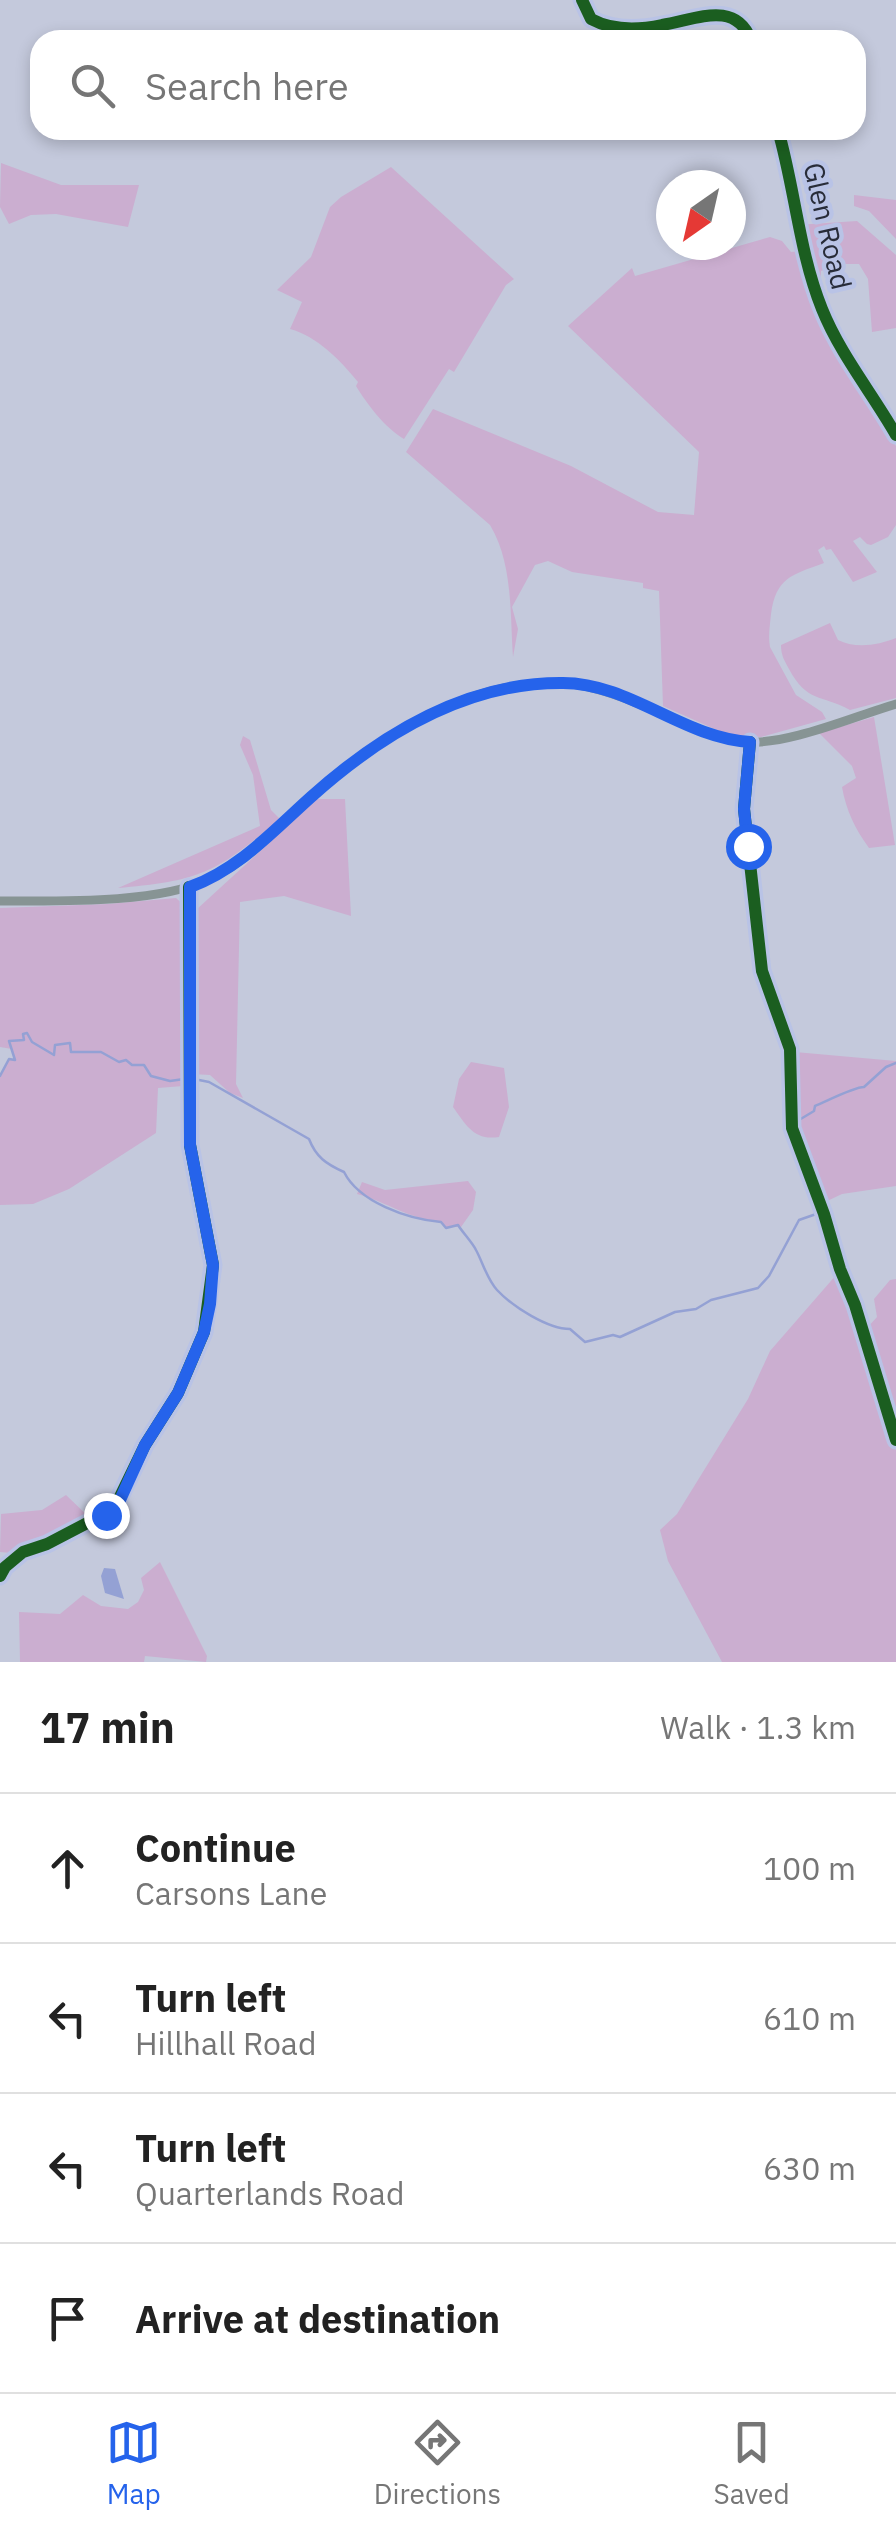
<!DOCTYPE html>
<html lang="en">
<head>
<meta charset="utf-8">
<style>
  :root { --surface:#fff; --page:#f2f2f2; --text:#222; --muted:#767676; --line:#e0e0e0; --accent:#2563eb }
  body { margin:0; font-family:"IBM Plex Sans",sans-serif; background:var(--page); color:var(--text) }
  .compass { position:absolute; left:656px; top:170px; width:90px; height:90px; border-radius:50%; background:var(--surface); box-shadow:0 5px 15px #0003; rotate:214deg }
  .stop { position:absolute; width:30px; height:30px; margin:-22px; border:8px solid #2563eb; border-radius:50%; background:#fff }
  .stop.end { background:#2563eb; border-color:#fff; box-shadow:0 2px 10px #0008 }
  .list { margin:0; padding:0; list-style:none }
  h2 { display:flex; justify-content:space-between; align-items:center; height:130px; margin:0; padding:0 40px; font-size:42px }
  h2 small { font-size:32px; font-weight:400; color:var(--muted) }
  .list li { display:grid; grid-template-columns:65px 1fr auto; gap:30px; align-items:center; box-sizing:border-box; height:150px; padding:0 40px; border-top:2px solid var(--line) }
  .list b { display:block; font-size:38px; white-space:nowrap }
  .list p { margin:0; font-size:32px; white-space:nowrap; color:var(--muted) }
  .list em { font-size:32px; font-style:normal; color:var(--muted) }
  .icon { flex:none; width:55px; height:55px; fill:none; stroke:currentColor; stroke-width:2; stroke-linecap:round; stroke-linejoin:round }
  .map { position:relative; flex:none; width:896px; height:1662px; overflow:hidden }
  .search { position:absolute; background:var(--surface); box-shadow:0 5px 15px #0003; left:30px; right:30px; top:30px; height:110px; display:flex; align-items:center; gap:25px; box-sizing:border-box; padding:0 35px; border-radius:30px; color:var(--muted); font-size:38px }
  .sheet { height:730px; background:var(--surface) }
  nav { display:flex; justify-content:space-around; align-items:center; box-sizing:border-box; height:140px; border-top:2px solid var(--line); background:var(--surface); font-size:28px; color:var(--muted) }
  nav a { display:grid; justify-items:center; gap:5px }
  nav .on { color:var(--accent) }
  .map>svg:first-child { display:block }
  .green { fill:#cbaed0 }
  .water { fill:#94a1d4 }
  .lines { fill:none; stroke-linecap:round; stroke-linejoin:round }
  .stream { stroke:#94a1d4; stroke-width:2.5 }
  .minor { stroke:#889592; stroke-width:6 }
  .secondary { stroke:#879494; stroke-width:9 }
  .cycleway-casing { stroke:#b9c3e6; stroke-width:19 }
  .cycleway { stroke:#1b5e20; stroke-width:12 }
  .route { stroke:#2563eb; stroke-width:12 }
  .labels { text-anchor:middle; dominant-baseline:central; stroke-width:9; stroke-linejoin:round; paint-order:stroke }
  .street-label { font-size:28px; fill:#282c39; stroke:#b9c3e6 }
</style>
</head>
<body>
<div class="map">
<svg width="896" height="1662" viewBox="0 0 896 1662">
  <rect width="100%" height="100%" fill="#c4c9dc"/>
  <path class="green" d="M1,163l60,22h78l-11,42 -72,-13 -25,1 -22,9 -9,-17z
    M391,167l123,112 -8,6 -52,87 -5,-3 -45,70c-19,-11 -37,-35 -48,-53l2,-4c-17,-21 -41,-46 -68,-53l12,-27 -25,-12 34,-33 19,-50 11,-10z
    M854,195l42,5v39l-27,-28 -15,-5z
    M857,221l39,34v73l-24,4 -4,-53 -9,-15h-20l-18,7 -1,21 -6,2 19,46 63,106v79l-8,12 -17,8 -4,-1 -7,-7 -7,4 24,31 -24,10 -22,-33 -5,1 -2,-4 -6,4 6,13c-33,12 -48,15 -53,51 -1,11 -3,22 -1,33l26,48 26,17 4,7 -65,18 -33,-2 -65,-29 -4,-115 -16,-3v-5l-71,-11 -24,-11 -13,4 -23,42 6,22 -5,28c-3,-43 0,-94 -23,-132l-84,-73 27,-43 138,57 87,46 36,3 5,-63 -131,-126 64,-58 3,8 135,-39 12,4 9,11 10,-1 -5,-26z
    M830,623l8,17c17,9 41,5 58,-2v60l-46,12c-29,-16 -43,-7 -61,-41 -5,-9 -8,-14 -8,-24z
    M874,717l21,128 -26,3c-14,-19 -23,-38 -27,-61l14,-9 -4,-12 -33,-33z
    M243,736l7,4 21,70 9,9c-63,53 -79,62 -162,69l142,-62 -7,-51 -13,-30z
    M317,799h28l6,117 -67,-20 -44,6 -4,182 7,14 -13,-5 -20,-18 -18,-1 4,-164z
    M176,898l10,9 -3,179 -25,2 -2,45 -87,56 -36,15 -33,1v-129l9,-17h5l-2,-10 -12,-2v-139l108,-4z
    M795,1052l101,9v125l-54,8 -19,9 -29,-75z
    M471,1062l33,6 5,39 -10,30c-25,4 -33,-12 -46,-30l6,-28z
    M468,1181l8,11 -3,18 -12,17h-17l-3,-5c-32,-3 -54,-20 -84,-28l5,-12 23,8z
    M837,1274l59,176v212h-174l-54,-101 -8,-31 17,-16 71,-115 22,-48z
    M896,1279v157l-30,-107 11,-12 -3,-18 16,-19z
    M66,1495l25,24 -39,18 -29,8 -12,8 -11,-1 1,-38 41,-4z
    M160,1562l47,94 -1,6 -61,-6 -1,6h-124l-1,-50 41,2 23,-19 18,11 27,3 10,-7 6,-12 -3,-12z"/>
  <path class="water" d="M104,1568l11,1 9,30 -19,-6 -4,-17z"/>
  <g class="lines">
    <path class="stream" d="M0,1076l9,-17 6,1 -6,-19 15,-1 -1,-6 4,-1 5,9 22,13 1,-10 15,-2 1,9h30l18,10 7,-2 6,5h12l7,11 19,5 14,-2
      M194,1079l15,3 100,57c7,18 17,25 35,33 15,30 63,47 97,50l5,6 12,-3c5,8 14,17 18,25 7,13 11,29 21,40 16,17 51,39 73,39l15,13 28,-7 7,2 55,-25 21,-3 15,-9 47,-12 11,-12 30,-56 20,-7
      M826,1209c0,-30 -27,-59 -27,-89l15,-9 1,-5c12,-5 39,-19 49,-19l22,-20 10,-4"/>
    <path class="minor" d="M582,0l9,19c22,12 47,11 71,6 36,-6 73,-25 89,15
      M778,130c17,59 21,122 44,179 18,45 50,84 74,126
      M750,742l-6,67 18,162 28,78 2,79 32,86 16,55 15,36 41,135
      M0,1576l5,-9 18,-15 24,-8 67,-35 31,-64 33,-52 26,-61 9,-67 -23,-120 -1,-258"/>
    <path class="secondary" d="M0,901c58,0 158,3 209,-22 39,-17 69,-52 100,-80 54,-50 122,-95 195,-111 73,-15 109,5 174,33 21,9 41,18 64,21 45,4 110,-25 154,-38"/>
    <defs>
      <path id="cycleway" d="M582,0l9,19c22,12 47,11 71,6 36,-6 73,-25 89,15
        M778,130c17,59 21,122 44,179 18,45 50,84 74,126
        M750,742l-6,67 18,162 28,78 2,79 32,86 16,55 15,36 41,135
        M0,1576l5,-9 18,-15 24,-8 67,-35 31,-64 33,-52 26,-61 9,-67 -23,-120 -1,-258"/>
    </defs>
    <use href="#cycleway" class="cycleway-casing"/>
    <use href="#cycleway" class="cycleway"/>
  </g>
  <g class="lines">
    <path class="route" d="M106,1515l14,-15 25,-55 33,-52 26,-61 6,-28 3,-39 -23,-120v-258c49,-18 83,-56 121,-90 69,-62 156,-115 252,-114 67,0 120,55 187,59l-6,67 4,37"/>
  </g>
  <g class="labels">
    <g class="street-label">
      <text transform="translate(828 226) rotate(77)">Glen Road</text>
    </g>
  </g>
</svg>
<svg class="compass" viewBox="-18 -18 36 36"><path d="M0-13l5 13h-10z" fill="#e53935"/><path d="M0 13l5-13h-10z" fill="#767676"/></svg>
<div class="stop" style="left:748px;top:846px"></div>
<div class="stop end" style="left:106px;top:1515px"></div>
<div class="search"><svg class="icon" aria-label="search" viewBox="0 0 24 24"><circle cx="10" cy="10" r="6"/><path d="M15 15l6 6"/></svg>Search here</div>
</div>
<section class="sheet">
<h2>17 min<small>Walk · 1.3 km</small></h2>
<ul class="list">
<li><svg class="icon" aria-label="ahead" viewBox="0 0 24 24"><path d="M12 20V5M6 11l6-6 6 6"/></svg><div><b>Continue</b><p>Carsons Lane</p></div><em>100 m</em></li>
<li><svg class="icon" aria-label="left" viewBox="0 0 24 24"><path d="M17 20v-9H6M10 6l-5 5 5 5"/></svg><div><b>Turn left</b><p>Hillhall Road</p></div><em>610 m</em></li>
<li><svg class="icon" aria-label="left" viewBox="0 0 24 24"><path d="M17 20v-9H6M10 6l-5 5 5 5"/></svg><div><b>Turn left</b><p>Quarterlands Road</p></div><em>630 m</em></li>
<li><svg class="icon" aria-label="arrive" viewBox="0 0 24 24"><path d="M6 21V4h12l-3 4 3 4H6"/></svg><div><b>Arrive at destination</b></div></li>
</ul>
</section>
<nav>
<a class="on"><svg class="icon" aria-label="map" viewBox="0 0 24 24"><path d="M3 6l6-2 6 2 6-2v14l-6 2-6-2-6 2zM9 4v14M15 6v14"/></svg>Map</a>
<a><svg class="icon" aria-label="directions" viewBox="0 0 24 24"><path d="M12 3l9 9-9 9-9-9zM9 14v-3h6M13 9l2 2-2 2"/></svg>Directions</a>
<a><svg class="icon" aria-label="saved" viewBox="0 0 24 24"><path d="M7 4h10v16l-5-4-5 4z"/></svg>Saved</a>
</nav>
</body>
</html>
